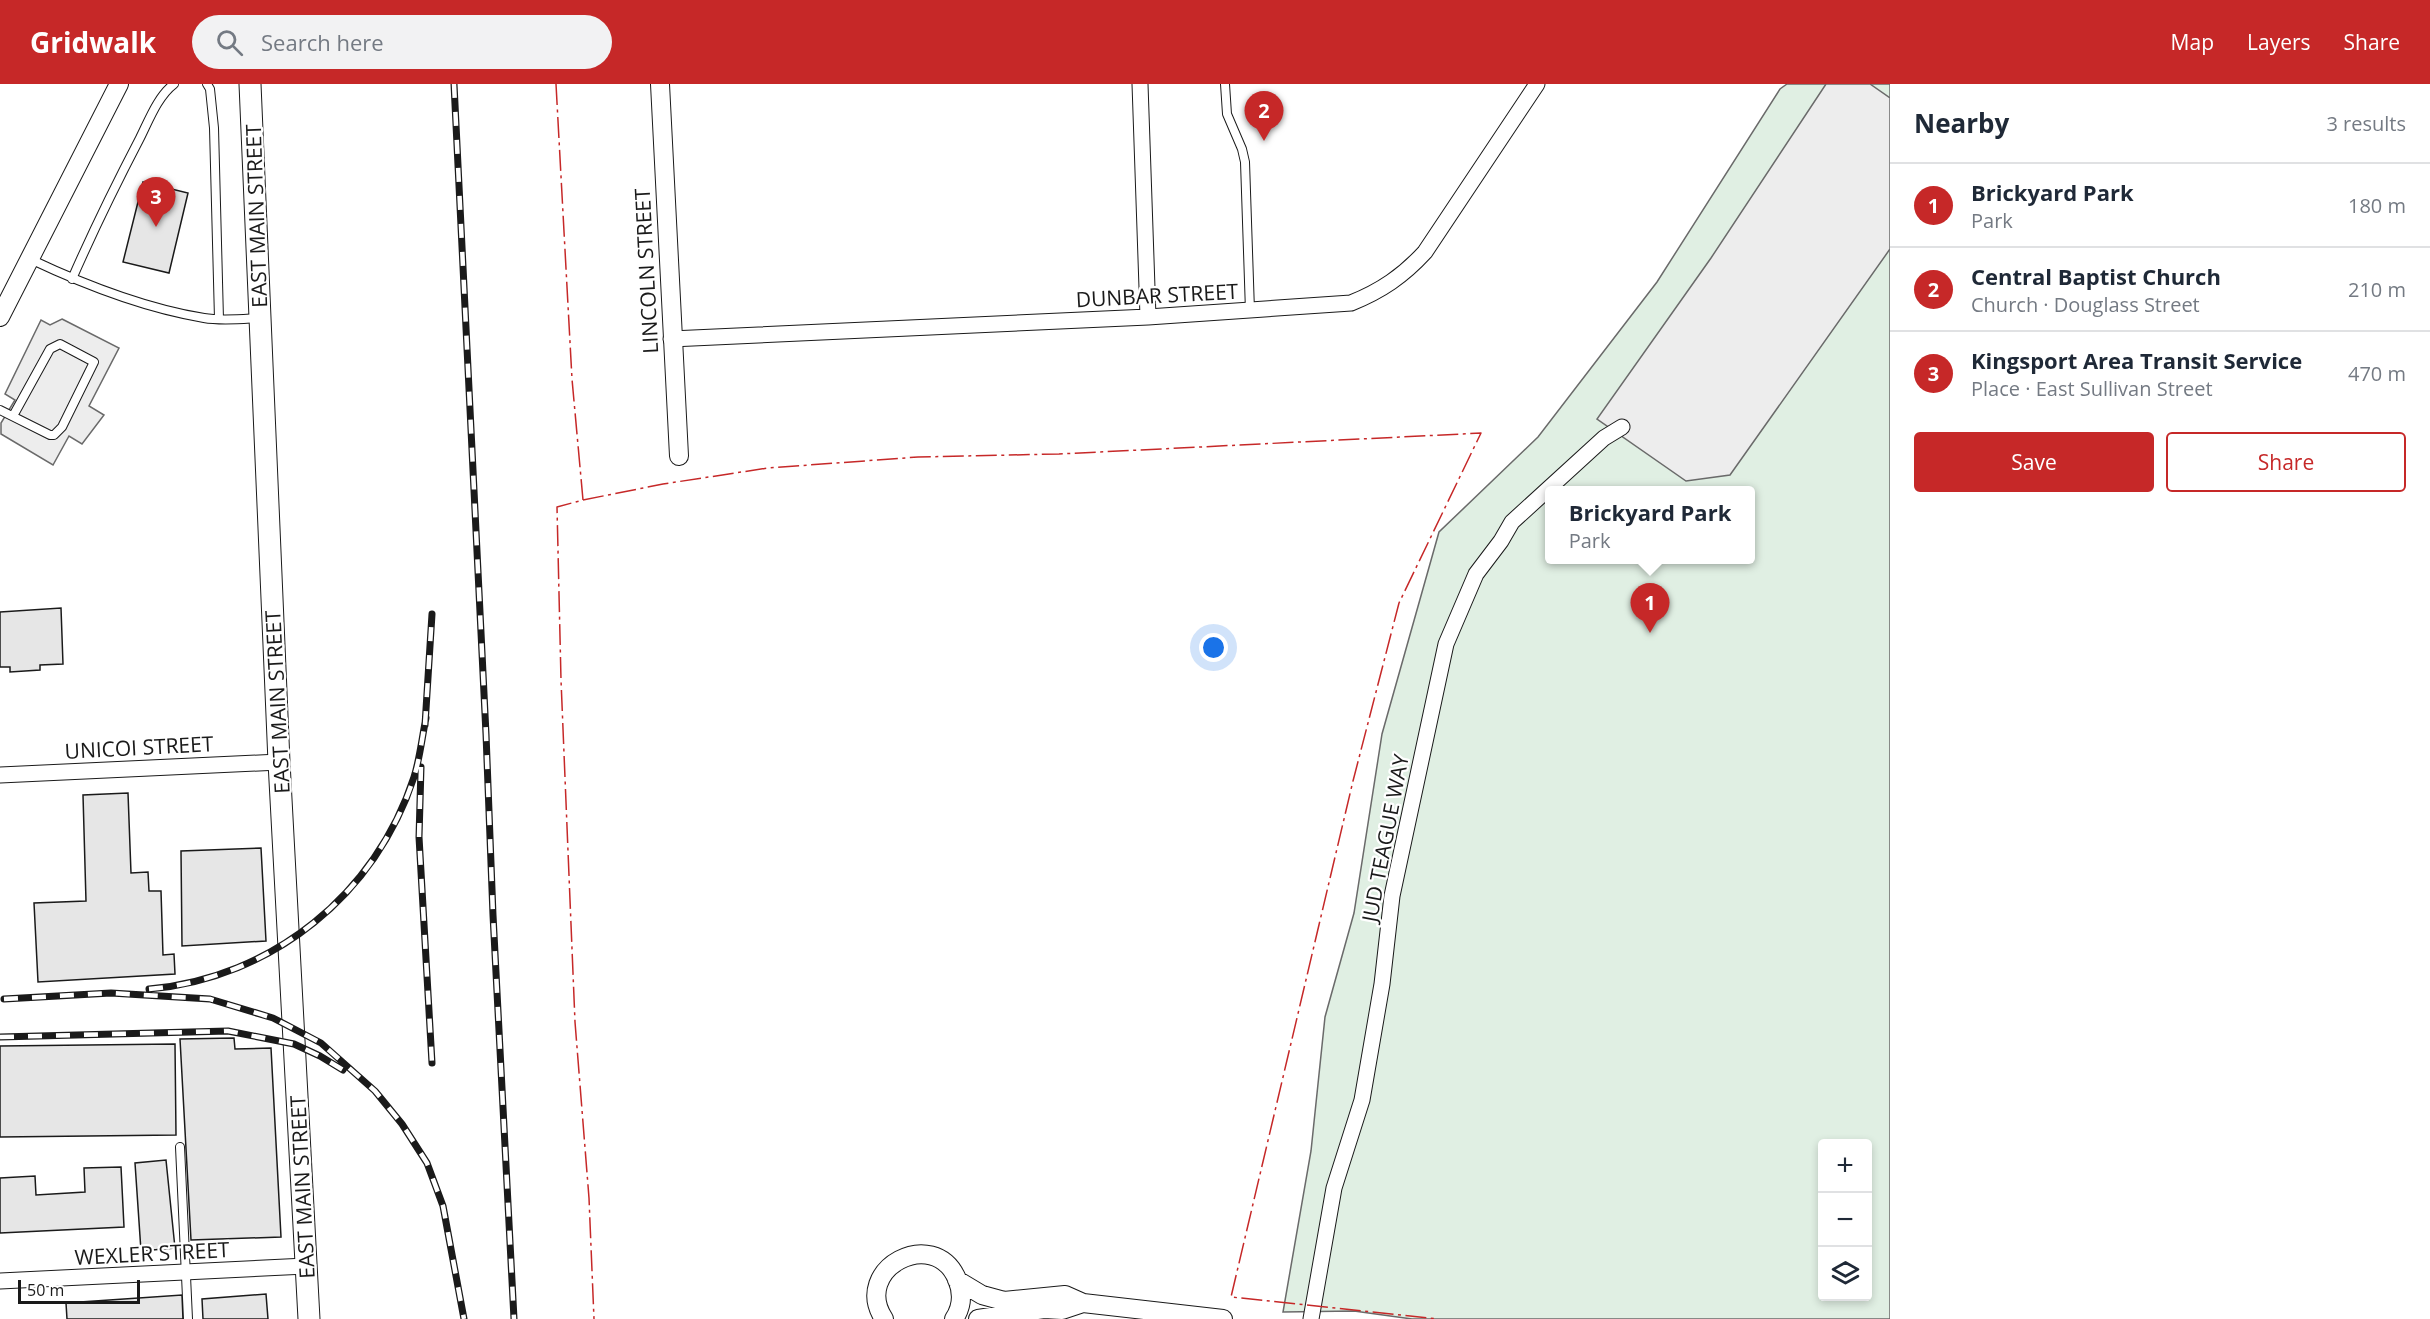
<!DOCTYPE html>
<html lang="en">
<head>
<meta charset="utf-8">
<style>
  :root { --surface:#fff; --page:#f2f2f3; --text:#1f2937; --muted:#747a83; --line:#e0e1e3; --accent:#c62828 }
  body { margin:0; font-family:"Open Sans",sans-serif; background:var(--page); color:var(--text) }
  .controls { position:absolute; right:18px; bottom:18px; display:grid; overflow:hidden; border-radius:6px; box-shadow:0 3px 9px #0003 }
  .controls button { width:54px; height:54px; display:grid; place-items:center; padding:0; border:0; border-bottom:2px solid var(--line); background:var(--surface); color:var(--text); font:30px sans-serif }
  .scale { position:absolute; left:18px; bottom:15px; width:122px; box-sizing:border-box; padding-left:6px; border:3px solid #1a1a1a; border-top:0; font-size:16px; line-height:21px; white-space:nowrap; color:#1a1a1a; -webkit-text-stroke:4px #fff; paint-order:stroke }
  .you { position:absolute; left:1214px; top:564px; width:21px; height:21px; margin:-15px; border:4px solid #fff; border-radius:50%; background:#1a73e8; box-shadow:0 0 0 9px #1a73e833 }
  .badge { display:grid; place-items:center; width:39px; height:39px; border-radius:50%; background:var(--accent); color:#fff; font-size:20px; font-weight:700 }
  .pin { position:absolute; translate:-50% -50px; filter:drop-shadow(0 2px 3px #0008) }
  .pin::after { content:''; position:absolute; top:32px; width:21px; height:18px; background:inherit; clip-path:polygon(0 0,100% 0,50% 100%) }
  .popup { position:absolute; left:1545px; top:402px; width:210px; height:78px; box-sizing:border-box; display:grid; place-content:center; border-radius:6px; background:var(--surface); filter:drop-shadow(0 2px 4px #0005); font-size:20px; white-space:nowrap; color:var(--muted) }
  .popup b { font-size:22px; color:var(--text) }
  .popup::after { content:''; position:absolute; left:50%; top:100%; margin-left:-12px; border:12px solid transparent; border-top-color:var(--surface) }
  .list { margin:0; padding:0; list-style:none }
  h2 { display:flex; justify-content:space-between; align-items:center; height:78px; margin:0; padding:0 24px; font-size:26px }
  h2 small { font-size:20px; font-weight:400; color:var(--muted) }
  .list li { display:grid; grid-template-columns:39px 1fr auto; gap:18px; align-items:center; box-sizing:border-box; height:84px; padding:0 24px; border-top:2px solid var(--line) }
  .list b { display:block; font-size:22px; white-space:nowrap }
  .list p { margin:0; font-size:20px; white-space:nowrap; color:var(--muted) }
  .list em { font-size:20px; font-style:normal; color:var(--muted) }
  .actions { display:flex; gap:12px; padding:18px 24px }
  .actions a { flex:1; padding:14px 0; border:2px solid var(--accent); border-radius:6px; text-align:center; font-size:21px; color:var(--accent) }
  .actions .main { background:var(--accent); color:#fff }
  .icon { flex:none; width:33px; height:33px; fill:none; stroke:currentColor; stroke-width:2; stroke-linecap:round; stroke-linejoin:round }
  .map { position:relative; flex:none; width:1890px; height:1235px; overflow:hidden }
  header { display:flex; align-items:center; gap:36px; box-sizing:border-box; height:84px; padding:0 30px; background:var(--accent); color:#fff }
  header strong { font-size:28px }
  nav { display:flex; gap:33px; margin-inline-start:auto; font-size:21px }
  .search { width:420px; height:54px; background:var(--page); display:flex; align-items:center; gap:15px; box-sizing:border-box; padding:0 21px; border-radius:33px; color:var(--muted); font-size:22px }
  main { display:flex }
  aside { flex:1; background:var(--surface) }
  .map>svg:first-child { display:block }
  .green { fill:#e0efe3; stroke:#6a6a6a; stroke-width:1.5; fill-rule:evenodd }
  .parking { fill:#ededed; stroke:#6a6a6a; stroke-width:1.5 }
  .building { fill:#e6e6e6; stroke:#1a1a1a; stroke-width:1.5 }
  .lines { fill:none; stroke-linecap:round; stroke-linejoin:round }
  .service-casing { stroke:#1a1a1a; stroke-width:10 }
  .minor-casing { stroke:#1a1a1a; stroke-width:17 }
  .tertiary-casing { stroke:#1a1a1a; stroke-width:20 }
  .secondary-casing { stroke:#1a1a1a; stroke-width:23 }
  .service { stroke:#fff; stroke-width:8 }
  .minor { stroke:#fff; stroke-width:15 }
  .tertiary { stroke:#fff; stroke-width:18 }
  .secondary { stroke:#fff; stroke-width:21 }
  .rail-casing { stroke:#1a1a1a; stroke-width:7 }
  .rail { stroke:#fff; stroke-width:4.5; stroke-dasharray:14; stroke-linecap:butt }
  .power { stroke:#c62828; stroke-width:1.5; stroke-dasharray:21 4.5 3 4.5; stroke-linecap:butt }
  .labels { text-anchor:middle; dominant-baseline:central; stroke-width:4.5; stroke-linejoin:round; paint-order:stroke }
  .street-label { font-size:21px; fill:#1a1a1a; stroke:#fff }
</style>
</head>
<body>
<header>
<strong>Gridwalk</strong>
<div class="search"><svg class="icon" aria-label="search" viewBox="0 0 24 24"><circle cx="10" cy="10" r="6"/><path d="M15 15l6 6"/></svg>Search here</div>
<nav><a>Map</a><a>Layers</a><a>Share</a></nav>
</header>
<main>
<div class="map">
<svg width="1890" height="1235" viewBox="0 0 1890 1235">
  <rect width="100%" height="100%" fill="#fff"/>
  <path class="green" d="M1787,0h103v1235h-478l-58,-8 -71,1 28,-161 14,-134 29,-104 28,-179 57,-202 99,-95 119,-155 123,-193zM1550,406h200v70h-200zM1822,1060h46v152h-46z"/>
  <path class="parking" d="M1826,0h44l20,14v151l-160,226 -44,6 -89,-62 114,-161z
    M62,235l57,29 -30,58 15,9 -22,29 -13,-8 -16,29 -52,-31v-11l14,-23 -10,-6 36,-74 9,5z"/>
  <path class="building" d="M143,98l45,11 -19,80 -46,-11z
    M61,524l2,56 -23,1v5l-30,2v-5h-10v-55z
    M128,709l3,80 17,-1 1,19h12l2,64 11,-1 1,20 -137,8 -4,-79 52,-2 -3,-106z
    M261,764l5,93 -84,5 -1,-95z
    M234,954l1,11 36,-1 10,189 -90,3 -11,-201z
    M175,960l1,91 -176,2v-91z
    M166,1076l9,88 -34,3 -6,-88z
    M121,1083l3,60 -124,6v-55l35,-2 1,19 49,-3 -1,-24z
    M266,1210l2,25h-65l-1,-20z
    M182,1211l1,24h-116l-1,-16z"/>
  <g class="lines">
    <defs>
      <path id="service" d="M207,0l3,5 4,39 5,191
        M1225,0l2,30 15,35 3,13 5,149
        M30,175c55,26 113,49 174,59 17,3 37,1 55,0
        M72,195c21,-48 44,-95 68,-141 9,-18 18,-42 34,-54
        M0,326l50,25h4l8,-8 32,-65 -34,-18 -10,5 -37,67
        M180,1063l8,172"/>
      <path id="minor" d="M1140,0l8,233
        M671,255l477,-22 203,-14c30,-12 52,-27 74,-51l112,-168
        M0,691l279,-13
        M0,1197l306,-15
        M1311,1235l23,-131 28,-88 20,-116 10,-88 54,-252 30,-70 25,-33 11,-19 92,-84 18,-11"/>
      <path id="tertiary" d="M660,0l19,372
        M0,233l119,-233
        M957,1196l25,15 22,6 61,-6 18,8 140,16
        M884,1235c-33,-50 50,-94 73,-40 6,14 5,28 -3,40
        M978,1235l66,-10 18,1 21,-7"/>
      <path id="secondary" d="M250,0l29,678 30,557"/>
    </defs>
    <use href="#service" class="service-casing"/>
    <use href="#minor" class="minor-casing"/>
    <use href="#tertiary" class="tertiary-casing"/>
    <use href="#secondary" class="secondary-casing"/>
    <use href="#service" class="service"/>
    <use href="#minor" class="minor"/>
    <use href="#tertiary" class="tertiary"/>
    <use href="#secondary" class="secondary"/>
    <defs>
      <path id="rail" d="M454,0l32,650 7,181 21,404
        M425,641l7,-111
        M421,683l-2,70 13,226
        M149,905c124,-11 227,-95 265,-212 6,-19 8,-40 12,-59
        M4,915l107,-6 99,6 63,19 48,25 54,48 27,33 25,39 16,43 21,113
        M0,953l228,-6 66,13 26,12 23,14"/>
    </defs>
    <use href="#rail" class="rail-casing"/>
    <use href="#rail" class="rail"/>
    <path class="power" d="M556,0l16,295 11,121 -26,7 4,173 14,342 14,176 5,121
      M583,416l80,-16 105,-16 150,-11 141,-3 422,-21 -82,170 -46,178 -122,516 207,22"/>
  </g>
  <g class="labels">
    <g class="street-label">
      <text transform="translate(256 132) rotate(-92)">EAST MAIN STREET</text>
      <text transform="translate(646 187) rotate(-93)">LINCOLN STREET</text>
      <text transform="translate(1157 211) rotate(-3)">DUNBAR STREET</text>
      <text transform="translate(277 618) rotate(-93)">EAST MAIN STREET</text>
      <text transform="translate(139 663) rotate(-3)">UNICOI STREET</text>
      <text transform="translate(1385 754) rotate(-79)">JUD TEAGUE WAY</text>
      <text transform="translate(302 1103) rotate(-93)">EAST MAIN STREET</text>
      <text transform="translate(152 1169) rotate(-3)">WEXLER STREET</text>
    </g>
  </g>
</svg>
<div class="controls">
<button>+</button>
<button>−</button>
<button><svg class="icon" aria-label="layers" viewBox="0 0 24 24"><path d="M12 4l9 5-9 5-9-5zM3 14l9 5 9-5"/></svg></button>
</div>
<div class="scale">50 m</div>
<div class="you"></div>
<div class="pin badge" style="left:1650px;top:549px">1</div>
<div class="popup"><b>Brickyard Park</b>Park</div>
<div class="pin badge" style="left:1264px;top:57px">2</div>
<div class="pin badge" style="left:156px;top:143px">3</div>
</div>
<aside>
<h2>Nearby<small>3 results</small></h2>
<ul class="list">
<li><span class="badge">1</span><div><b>Brickyard Park</b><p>Park</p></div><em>180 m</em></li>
<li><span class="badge">2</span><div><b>Central Baptist Church</b><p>Church · Douglass Street</p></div><em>210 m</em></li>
<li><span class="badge">3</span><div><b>Kingsport Area Transit Service</b><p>Place · East Sullivan Street</p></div><em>470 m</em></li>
</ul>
<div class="actions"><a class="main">Save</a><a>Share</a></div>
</aside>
</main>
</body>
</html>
